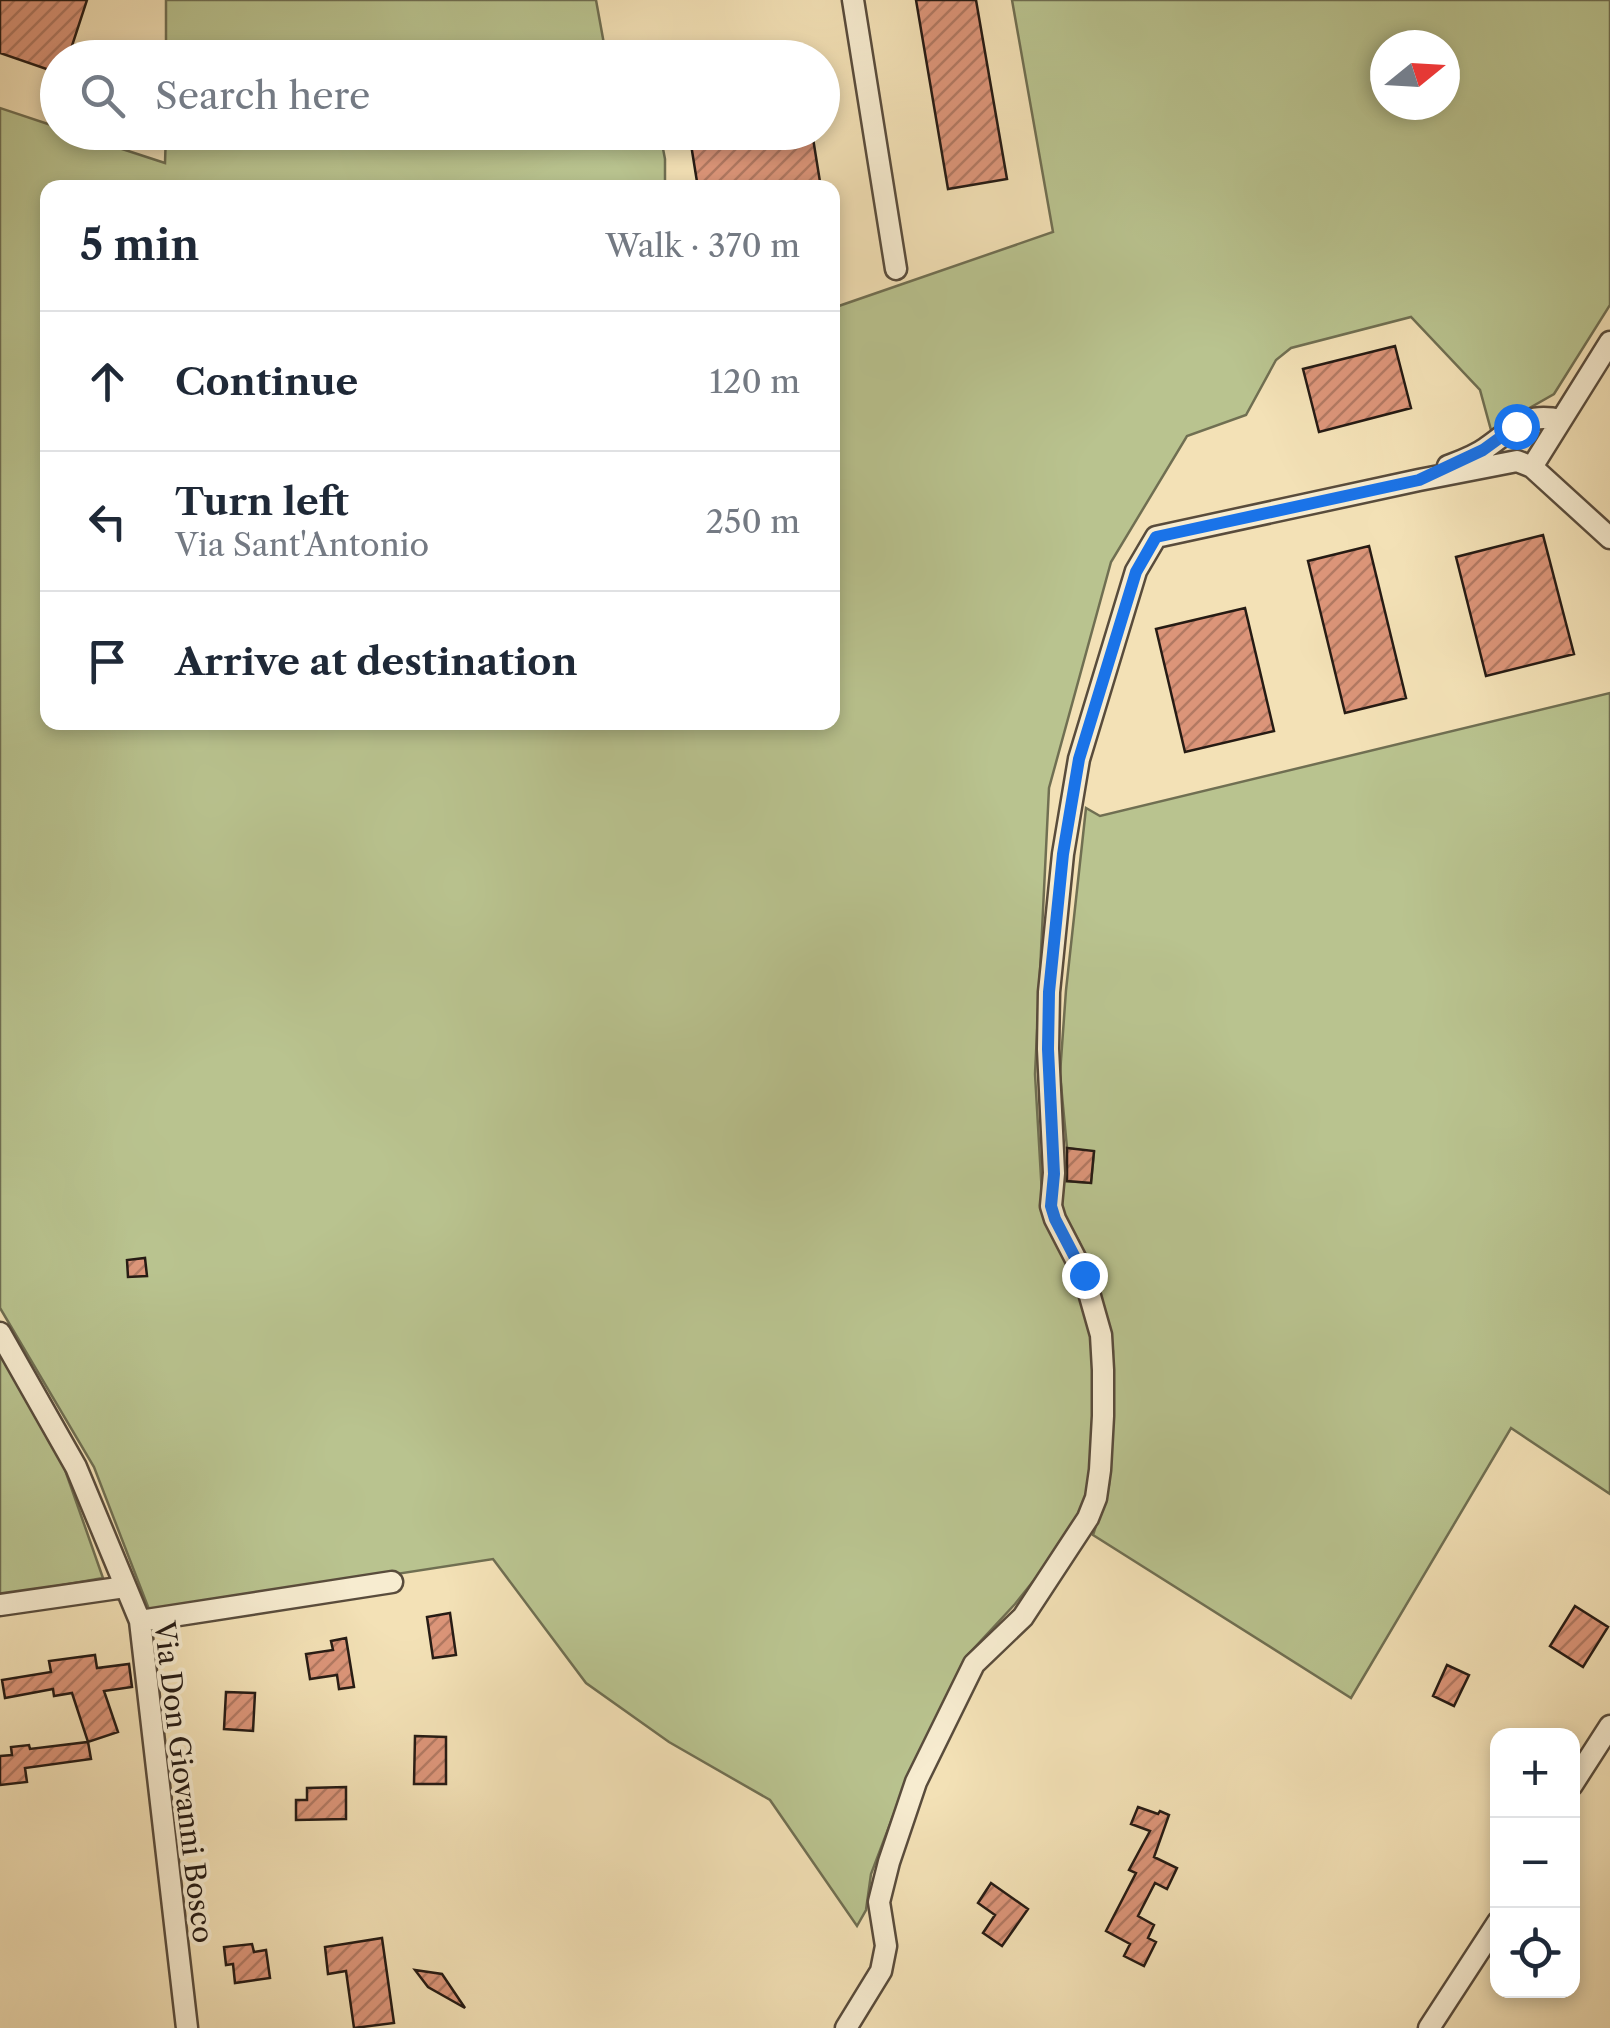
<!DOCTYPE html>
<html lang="en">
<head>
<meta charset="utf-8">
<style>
  :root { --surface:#fff; --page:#f2f2f3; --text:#1f2937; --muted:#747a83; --line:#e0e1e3 }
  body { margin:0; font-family:"Libre Caslon Text",serif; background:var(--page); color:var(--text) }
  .controls { position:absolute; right:30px; bottom:30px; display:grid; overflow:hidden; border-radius:20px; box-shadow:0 5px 15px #0003 }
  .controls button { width:90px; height:90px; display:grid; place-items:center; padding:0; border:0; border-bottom:2px solid var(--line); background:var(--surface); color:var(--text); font:50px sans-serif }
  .compass { position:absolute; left:1370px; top:30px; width:90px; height:90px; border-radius:50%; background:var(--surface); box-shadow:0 5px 15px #0003; rotate:72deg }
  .stop { position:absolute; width:30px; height:30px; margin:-22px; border:8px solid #1a73e8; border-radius:50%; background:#fff }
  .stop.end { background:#1a73e8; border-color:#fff; box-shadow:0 2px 10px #0008 }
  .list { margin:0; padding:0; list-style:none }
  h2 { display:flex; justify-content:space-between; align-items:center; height:130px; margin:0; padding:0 40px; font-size:42px }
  h2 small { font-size:32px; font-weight:400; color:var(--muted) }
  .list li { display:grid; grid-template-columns:65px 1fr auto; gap:30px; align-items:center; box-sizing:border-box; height:140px; padding:0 40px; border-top:2px solid var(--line) }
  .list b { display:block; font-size:38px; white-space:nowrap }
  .list p { margin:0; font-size:32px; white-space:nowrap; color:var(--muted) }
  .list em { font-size:32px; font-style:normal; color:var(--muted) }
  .icon { flex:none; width:55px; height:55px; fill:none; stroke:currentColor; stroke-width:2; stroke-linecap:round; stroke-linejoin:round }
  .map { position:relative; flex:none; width:1610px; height:2028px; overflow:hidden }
  .search { position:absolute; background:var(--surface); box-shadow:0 5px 15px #0003; left:40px; top:40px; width:800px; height:110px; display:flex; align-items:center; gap:25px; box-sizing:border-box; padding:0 35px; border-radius:55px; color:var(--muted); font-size:38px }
  .panel { position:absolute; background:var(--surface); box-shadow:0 5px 15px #0003; left:40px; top:180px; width:800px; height:550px; border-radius:20px }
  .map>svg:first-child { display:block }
  .grass { fill:#b9c38f; stroke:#706f52; stroke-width:2.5; fill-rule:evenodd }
  .building { fill:url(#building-hatch); stroke:#261b14; stroke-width:2.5 }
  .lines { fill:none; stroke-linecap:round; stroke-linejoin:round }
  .minor-casing { stroke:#594c3c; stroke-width:25 }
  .minor { stroke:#f7ecd0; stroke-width:20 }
  .route { stroke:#1a73e8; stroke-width:12 }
  .labels { text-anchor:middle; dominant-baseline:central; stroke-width:8; stroke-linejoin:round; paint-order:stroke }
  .street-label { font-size:28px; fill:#261b14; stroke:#f7ecd0 }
</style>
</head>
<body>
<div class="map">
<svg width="1610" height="2028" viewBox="0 0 1610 2028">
  <defs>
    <pattern id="building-hatch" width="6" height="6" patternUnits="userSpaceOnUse" patternTransform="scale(2.5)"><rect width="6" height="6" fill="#dc9579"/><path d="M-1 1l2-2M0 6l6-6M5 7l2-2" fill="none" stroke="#b27962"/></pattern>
  </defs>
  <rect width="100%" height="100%" fill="#f3e1b6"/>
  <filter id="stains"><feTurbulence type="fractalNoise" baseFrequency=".002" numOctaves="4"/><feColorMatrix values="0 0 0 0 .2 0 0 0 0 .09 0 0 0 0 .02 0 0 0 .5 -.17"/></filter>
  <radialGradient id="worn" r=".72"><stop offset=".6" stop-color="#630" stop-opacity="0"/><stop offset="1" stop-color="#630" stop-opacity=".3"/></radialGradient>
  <path class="grass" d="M166,0h430l10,55 42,-7 1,9h-483z
    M1012,0h598v305l-56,89 -63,36 -11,-40 -69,-73 -120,31 -15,12 -30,55 -59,21 -76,126 -62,226 -14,286 8,138 38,79 12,41 2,140 -12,47 -68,85 -50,54 -56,116 -38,100 -5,36 -9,16 -87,-126 -101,-58 -83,-59 -93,-124 -343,53 -56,-145 -94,-159v-1200l57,19 1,5 15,1 92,30 1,-31 494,1 5,26v29h-617v534h784l1,-414 220,-76zM1385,45h60v60h-60z
    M1610,693v801l-99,-66 -160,270 -258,-163 16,-50 4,-134 -15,-62 -19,-48 -16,-26 -1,-13 2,-21 27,2 3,-31 -27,-4 -7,-74 6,-84 20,-182 14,8z
    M0,1353l64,114 39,111 -103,18z"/>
  <path class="building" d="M0,0h87l-19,58h-10v15l-58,-20z
    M916,0h60l31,179 -59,10z
    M689,132h123l9,56h-123z
    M1395,346l16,62 -92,24 -16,-63z
    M1543,535l31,119 -88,22 -30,-119z
    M1369,546l37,152 -61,15 -37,-152z
    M1245,608l29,123 -89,21 -29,-123z
    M1067,1148l27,3 -3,32 -24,-2z
    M145,1258l2,18 -19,1 -1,-17z
    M1575,1606l33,21 -25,40 -33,-21z
    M450,1613l6,42 -23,3 -6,-41z
    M346,1638l8,49 -15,2 -2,-14 -27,4 -4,-25 27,-4 -2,-9z
    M95,1655l2,13 32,-4 3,23 -28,4 14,41 -30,10 -16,-49 -18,3 -1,-7 -48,9 -3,-18 49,-8 -2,-11z
    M1447,1665l22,10 -15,31 -21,-10z
    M226,1692l29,1 -2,38 -29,-2z
    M415,1736l31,1v47h-32z
    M88,1742l3,17 -66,9 2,14 -27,3v-29l12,-1 -1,-8 18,-2 1,4z
    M346,1787v32l-50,1v-20h11v-12z
    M1138,1807l20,7 2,-3 9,4 -15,42 23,11 -10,21 -12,-6 -17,33 16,9 -6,13 8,4 -12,24 -20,-10 6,-12 -24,-13 30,-58 -7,-3 21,-39 -19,-7z
    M991,1883l37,26 -26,37 -19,-13 12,-18 -17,-12z
    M382,1938l12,85 -40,5 -8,-57 -18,3 -3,-27z
    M252,1944l2,8 12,-2 4,28 -35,5 -2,-19 -7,1 -2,-18z
    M415,1970l27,4 23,34 -37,-21z"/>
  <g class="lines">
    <defs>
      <path id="minor" d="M853,0l43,269
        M1448,466c13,-5 27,-10 38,-18 29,-20 38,-36 75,-28
        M1532,467l78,-125
        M0,1333l76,134 64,154 47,407
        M0,1605l125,-18
        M140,1621l252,-39
        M1572,1785l38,-59
        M846,2028l35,-57 5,-25 -7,-44 10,-40 27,-80 58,-118 49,-47 65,-99 8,-20 4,-28 3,-54v-46l-2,-35 -17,-60 -29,-56 -4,-13 3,-33 -6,-124 1,-57 14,-138 16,-95 57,-188 20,-34 263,-57 98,-19 15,6 78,71
        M1429,2028l69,-106"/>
    </defs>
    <use href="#minor" class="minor-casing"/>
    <use href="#minor" class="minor"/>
  </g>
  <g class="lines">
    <path class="route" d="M1084,1275l-29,-56 -4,-13 3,-32 -6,-125 1,-57 14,-138 16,-95 57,-187 20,-35 263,-57 64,-30 33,-24"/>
  </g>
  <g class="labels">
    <g class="street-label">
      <text transform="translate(184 1782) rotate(83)">Via Don Giovanni Bosco</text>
    </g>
  </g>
  <rect width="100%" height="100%" filter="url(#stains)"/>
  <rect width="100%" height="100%" fill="url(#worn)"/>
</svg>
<div class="controls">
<button>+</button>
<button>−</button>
<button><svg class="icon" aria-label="locate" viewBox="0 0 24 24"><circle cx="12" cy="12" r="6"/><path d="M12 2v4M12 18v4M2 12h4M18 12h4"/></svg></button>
</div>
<svg class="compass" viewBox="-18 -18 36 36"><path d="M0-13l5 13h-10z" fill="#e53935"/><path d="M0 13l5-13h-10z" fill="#747a83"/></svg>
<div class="stop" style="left:1516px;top:426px"></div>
<div class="stop end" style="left:1084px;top:1275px"></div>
<div class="search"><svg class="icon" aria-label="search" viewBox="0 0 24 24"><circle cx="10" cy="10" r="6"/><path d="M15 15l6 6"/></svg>Search here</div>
<section class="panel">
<h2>5 min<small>Walk · 370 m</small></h2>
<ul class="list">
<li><svg class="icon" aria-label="ahead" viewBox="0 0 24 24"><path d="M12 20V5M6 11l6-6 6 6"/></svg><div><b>Continue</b></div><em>120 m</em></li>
<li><svg class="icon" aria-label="left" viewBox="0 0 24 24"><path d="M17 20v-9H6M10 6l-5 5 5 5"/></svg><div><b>Turn left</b><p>Via Sant'Antonio</p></div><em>250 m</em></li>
<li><svg class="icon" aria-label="arrive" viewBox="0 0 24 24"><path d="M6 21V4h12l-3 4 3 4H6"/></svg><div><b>Arrive at destination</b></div></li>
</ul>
</section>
</div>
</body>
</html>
